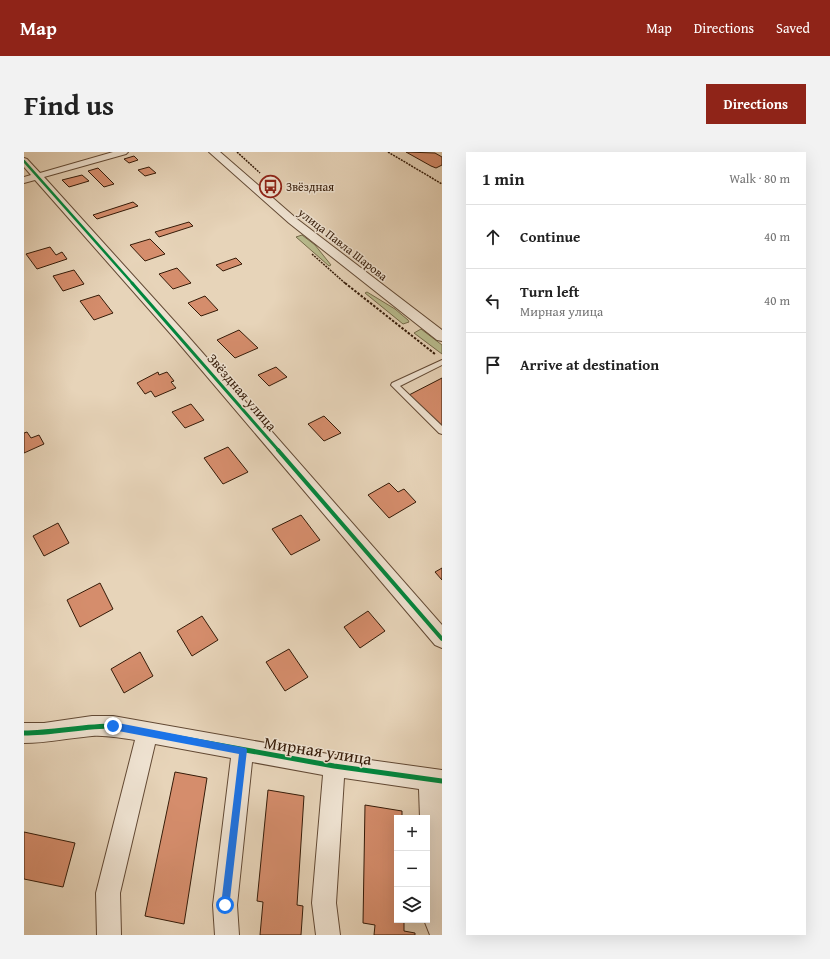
<!DOCTYPE html>
<html lang="en">
<head>
<meta charset="utf-8">
<style>
  :root { --surface:#fff; --page:#f2f2f2; --text:#222; --muted:#767676; --line:#e0e0e0; --accent:#8f2418 }
  body { margin:0; font-family:"Gentium Book Plus",serif; background:var(--page); color:var(--text) }
  .controls { position:absolute; right:12px; bottom:12px; display:grid; overflow:hidden; border-radius:0px; box-shadow:0 4px 16px #0002 }
  .controls button { width:36px; height:36px; display:grid; place-items:center; padding:0; border:0; border-bottom:1px solid var(--line); background:var(--surface); color:var(--text); font:20px sans-serif }
  .stop { position:absolute; width:12px; height:12px; margin:-9px; border:3px solid #1a73e8; border-radius:50%; background:#fff }
  .stop.end { background:#1a73e8; border-color:#fff; box-shadow:0 1px 4px #0008 }
  .list { margin:0; padding:0; list-style:none }
  h2 { display:flex; justify-content:space-between; align-items:center; height:52px; margin:0; padding:0 16px; font-size:17px }
  h2 small { font-size:13px; font-weight:400; color:var(--muted) }
  .list li { display:grid; grid-template-columns:26px 1fr auto; gap:12px; align-items:center; box-sizing:border-box; height:64px; padding:0 16px; border-top:1px solid var(--line) }
  .list b { display:block; font-size:15px; white-space:nowrap }
  .list p { margin:0; font-size:13px; white-space:nowrap; color:var(--muted) }
  .list em { font-size:13px; font-style:normal; color:var(--muted) }
  .icon { flex:none; width:22px; height:22px; fill:none; stroke:currentColor; stroke-width:2; stroke-linecap:round; stroke-linejoin:round }
  .map { position:relative; flex:none; width:418px; height:783px; overflow:hidden; border-radius:0px }
  header { display:flex; align-items:center; gap:24px; box-sizing:border-box; height:56px; padding:0 20px; background:var(--accent); color:#fff }
  header strong { font-size:19px }
  nav { display:flex; gap:22px; margin-inline-start:auto; font-size:14px }
  .intro { display:flex; align-items:center; justify-content:space-between; box-sizing:border-box; height:96px; padding:0 24px }
  h1 { margin:0; font-size:28px }
  .button { padding:10px 18px; border-radius:0px; background:var(--accent); color:#fff; font-size:14px; font-weight:700 }
  main { display:flex; gap:24px; padding:0 24px }
  aside { flex:1; background:var(--surface); border-radius:0px; box-shadow:0 4px 16px #0002 }
  .map>svg:first-child { display:block }
  .green { fill:#b8bc8e; stroke:#766c4b }
  .building { fill:#d58d6c; stroke:#351b08 }
  .lines { fill:none; stroke-linecap:round; stroke-linejoin:round }
  .lane-casing { stroke:#624934; stroke-width:2 }
  .street-casing { stroke:#624934; stroke-width:2 }
  .path-far1 { stroke:#351b08; stroke-width:1.5; stroke-dasharray:2 1; stroke-linecap:butt }
  .path { stroke:#351b08; stroke-width:2; stroke-dasharray:2.5 1.5; stroke-linecap:butt }
  .lane { fill:#efe3d2; fill-rule:evenodd }
  .street { fill:#efe3d2; fill-rule:evenodd }
  .cycleway-far3-casing { stroke:#efe3d2; stroke-width:4 }
  .cycleway-far2-casing { stroke:#efe3d2; stroke-width:5 }
  .cycleway-far1-casing { stroke:#efe3d2; stroke-width:6 }
  .cycleway-casing { stroke:#efe3d2; stroke-width:8 }
  .cycleway-far3 { stroke:#00873e; stroke-width:2.5 }
  .cycleway-far2 { stroke:#00873e; stroke-width:3 }
  .cycleway-far1 { stroke:#00873e; stroke-width:4 }
  .cycleway { stroke:#00873e; stroke-width:5 }
  .route { fill:#1a73e8 }
  .labels { text-anchor:middle; dominant-baseline:central; stroke-width:3; stroke-linejoin:round; paint-order:stroke }
  .far-poi-label { font-size:12px; fill:#351b08; stroke:#efe3d2; text-anchor:start }
  .far-street-label { font-size:12px; fill:#351b08; stroke:#efe3d2 }
  .street-label { font-size:14px; fill:#351b08; stroke:#efe3d2 }
  .near-street-label { font-size:17px; fill:#351b08; stroke:#efe3d2 }
</style>
</head>
<body>
<header>
<strong>Map</strong>
<nav><a>Map</a><a>Directions</a><a>Saved</a></nav>
</header>
<div class="intro"><h1>Find us</h1><a class="button">Directions</a></div>
<main>
<div class="map">
<svg width="418" height="783" viewBox="0 0 418 783">
  <rect width="100%" height="100%" fill="#e7d4b9"/>
  <filter id="stains"><feTurbulence type="fractalNoise" baseFrequency=".005" numOctaves="4"/><feColorMatrix values="0 0 0 0 .2 0 0 0 0 .09 0 0 0 0 .02 0 0 0 .5 -.17"/></filter>
  <radialGradient id="worn" r=".72"><stop offset=".6" stop-color="#630" stop-opacity="0"/><stop offset="1" stop-color="#630" stop-opacity=".3"/></radialGradient>
  <path class="green" d="M278,83l13,10 16,20 -2,1 -33,-29z
    M343,140l28,17 13,11 1,2 -6,2 -38,-31z
    M397,177l21,16v9l-28,-21z"/>
  <path class="building" d="M382,0l29,1 7,4v8l-6,3 -5,-2z
    M110,4l4,4 -9,3 -5,-4z
    M125,15l7,6 -11,3 -7,-6z
    M74,16l16,16 -10,3 -16,-16z
    M58,23l7,6 -20,6 -7,-7z
    M109,50l5,4 -41,13 -4,-4z
    M165,70l4,4 -34,11 -4,-5z
    M126,87l15,15 -20,7 -15,-16z
    M26,95l6,8 6,-3 5,7 -30,10 -11,-15z
    M212,106l6,6 -19,7 -7,-6z
    M153,116l14,15 -18,6 -14,-15z
    M50,118l10,14 -21,7 -10,-15z
    M75,143l14,18 -19,7 -14,-19z
    M181,144l13,14 -17,6 -13,-13z
    M215,178l19,18 -23,10 -18,-18z
    M252,215l11,10 -18,9 -11,-11z
    M134,220l1,3 8,-3 7,9 -3,1 5,6 -21,9 -4,-6 -6,3 -8,-11z
    M418,226v48l-33,-31z
    M167,252l13,16 -19,8 -13,-16z
    M300,264l17,17 -17,8 -16,-17z
    M3,280l4,6 8,-3 5,9 -20,9v-20z
    M204,295l20,25 -25,12 -19,-26z
    M365,331l9,9 6,-3 12,13 -27,16 -21,-23z
    M277,363l19,25 -29,15 -19,-26z
    M34,371l11,20 -25,13 -11,-20z
    M418,416v12l-7,-8z
    M76,431l13,26 -33,18 -13,-27z
    M344,459l17,20 -25,17 -16,-21z
    M178,464l16,24 -26,16 -15,-25z
    M265,497l19,28 -23,14 -19,-29z
    M116,500l13,24 -29,17 -13,-24z
    M151,620l32,6 -23,146 -39,-8z
    M244,638l36,6 -7,109 6,1 -2,29h-41l3,-33 -6,-1z
    M341,653l37,6v7h-5v102h7v11l11,2v2h-41l1,-10 -12,-2z
    M0,680l51,11 -12,44 -39,-8z"/>
  <g class="lines">
    <defs>
      <path id="lane" d="M418,208v5l-42,21 42,40v8l-3,-1 -48,-48 1,-2z"/>
      <path id="street" d="M89,0h15l-2,2 -82,23 142,157 256,291v23l-7,-3 -259,-305 -141,-160 -11,3v-6l7,-2 -7,-8v-9l3,1 13,14z
        M185,0h11l77,67 145,111v11l-5,-1 -148,-117z
        M68,564h21l221,39 108,15v165h-12l-6,-15h3v-102h-7l-1,-29 -75,-11 -8,125 4,32h-24l-4,-32 11,-128 -71,-13 -15,143 2,30h-24l-2,-30 18,-147 -76,-14 -35,149 1,42h-24l-1,-42 39,-153c-15,-2 -29,-5 -43,-4 -23,2 -45,7 -68,7v-20h20z"/>
    </defs>
    <use href="#lane" class="lane-casing"/>
    <use href="#street" class="street-casing"/>
    <path class="path-far1" d="M213,0l23,21
      M364,0l54,32
      M288,102l34,30"/>
    <path class="path" d="M321,131l90,71"/>
    <use href="#lane" class="lane"/>
    <use href="#street" class="street"/>
    <defs>
      <path id="cycleway-far3" d="M0,9l109,123"/>
      <path id="cycleway-far2" d="M108,131l147,168"/>
      <path id="cycleway-far1" d="M254,298l164,189"/>
      <path id="cycleway" d="M0,581c30,0 59,-7 89,-7l221,40 108,15"/>
    </defs>
    <use href="#cycleway-far3" class="cycleway-far3-casing"/>
    <use href="#cycleway-far2" class="cycleway-far2-casing"/>
    <use href="#cycleway-far1" class="cycleway-far1-casing"/>
    <use href="#cycleway" class="cycleway-casing"/>
    <use href="#cycleway-far3" class="cycleway-far3"/>
    <use href="#cycleway-far2" class="cycleway-far2"/>
    <use href="#cycleway-far1" class="cycleway-far1"/>
    <use href="#cycleway" class="cycleway"/>
  </g>
  <path class="route" d="M89,570l133,26 1,2 -18,158 -4,2 -3,-2 -1,-3 18,-151 -126,-24 -4,-4z"/>
  <defs>
    <symbol id="bus-ring" viewBox="-11 -11 22 22"><circle r="9.5" fill="#efe3d2" stroke="#8f2418" stroke-width="1.5"/><path d="M-5-6H5V4H4V6H2V4H-2V6H-4V4H-5ZM-3.5-4V0h7V-4ZM-3.5 1.2v1.5H-2V1.2ZM2 1.2v1.5H3.5V1.2Z" fill="#8f2418"/></symbol>
  </defs>
  <g fill-rule="evenodd">
    <use href="#bus-ring" x="234" y="22" width="25" height="25"/>
  </g>
  <g class="labels">
    <g class="far-poi-label">
      <text x="262" y="34">Звёздная</text>
    </g>
    <g class="far-street-label">
      <text transform="translate(319 92) rotate(38)">улица Павла Шарова</text>
    </g>
    <g class="street-label">
      <text transform="translate(218 240) rotate(49)">Звёздная улица</text>
    </g>
    <g class="near-street-label">
      <text transform="translate(294 598) rotate(9)">Мирная улица</text>
    </g>
  </g>
  <rect width="100%" height="100%" filter="url(#stains)"/>
  <rect width="100%" height="100%" fill="url(#worn)"/>
</svg>
<div class="controls">
<button>+</button>
<button>−</button>
<button><svg class="icon" aria-label="layers" viewBox="0 0 24 24"><path d="M12 4l9 5-9 5-9-5zM3 14l9 5 9-5"/></svg></button>
</div>
<div class="stop" style="left:201px;top:753px"></div>
<div class="stop end" style="left:89px;top:574px"></div>
</div>
<aside>
<h2>1 min<small>Walk · 80 m</small></h2>
<ul class="list">
<li><svg class="icon" aria-label="ahead" viewBox="0 0 24 24"><path d="M12 20V5M6 11l6-6 6 6"/></svg><div><b>Continue</b></div><em>40 m</em></li>
<li><svg class="icon" aria-label="left" viewBox="0 0 24 24"><path d="M17 20v-9H6M10 6l-5 5 5 5"/></svg><div><b>Turn left</b><p>Мирная улица</p></div><em>40 m</em></li>
<li><svg class="icon" aria-label="arrive" viewBox="0 0 24 24"><path d="M6 21V4h12l-3 4 3 4H6"/></svg><div><b>Arrive at destination</b></div></li>
</ul>
</aside>
</main>
</body>
</html>
